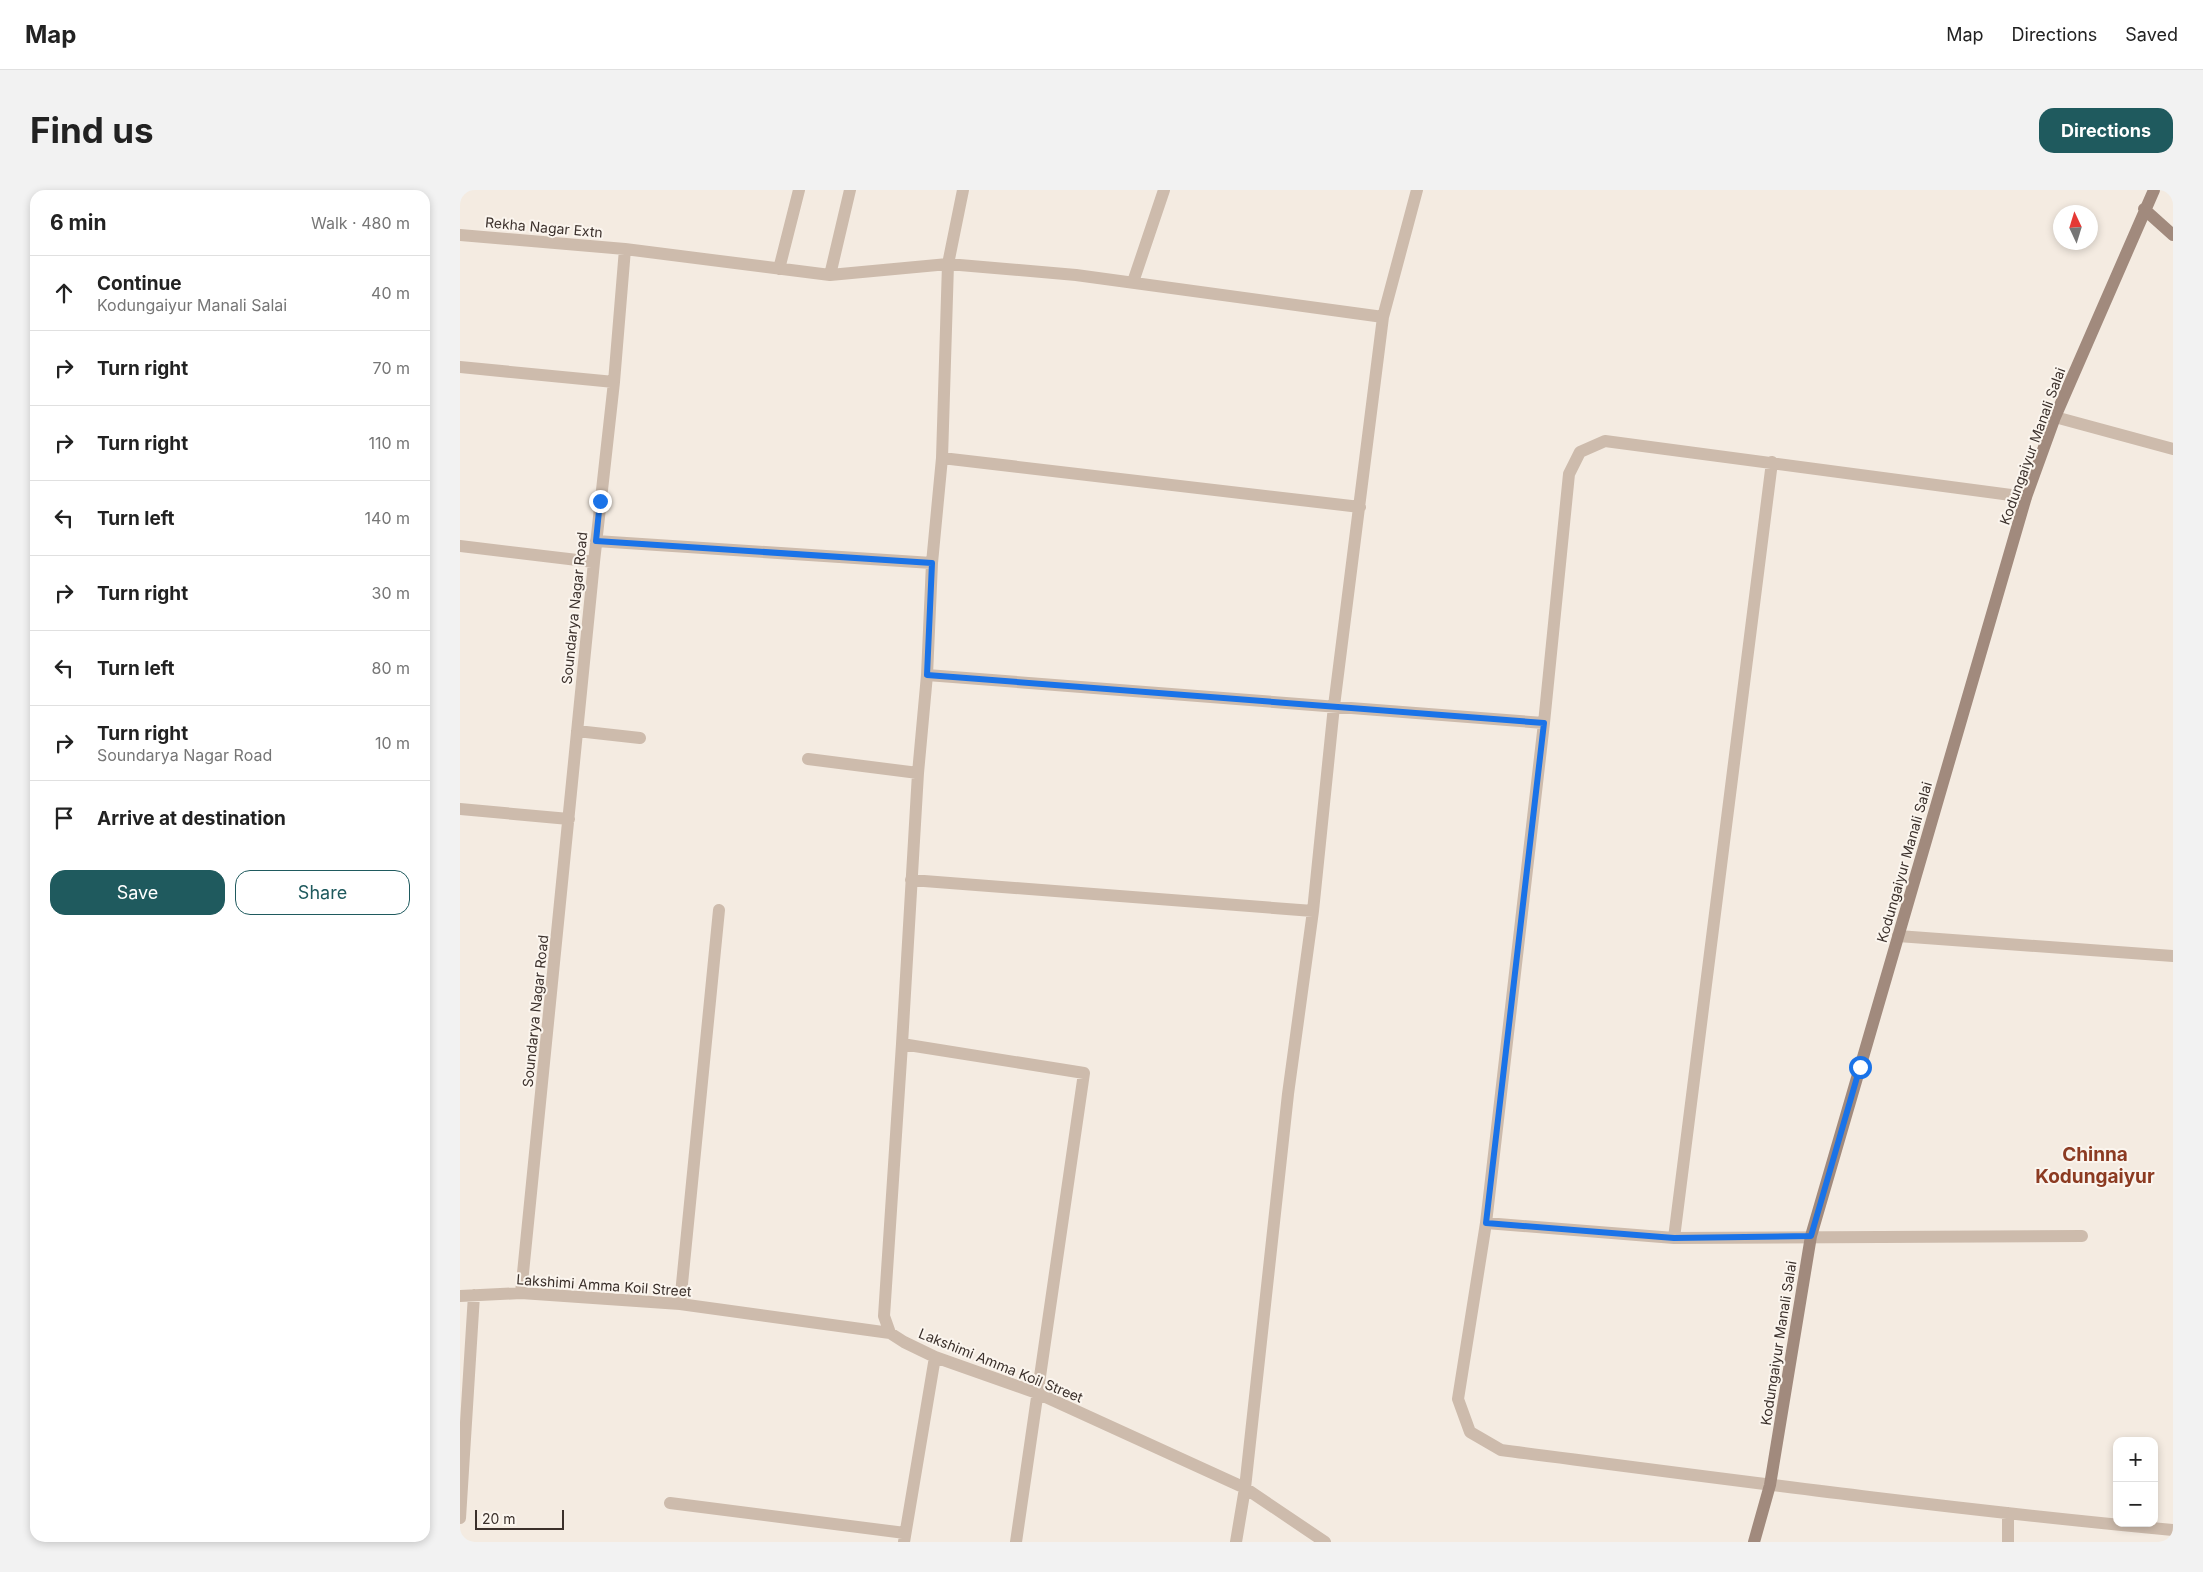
<!DOCTYPE html>
<html lang="en">
<head>
<meta charset="utf-8">
<style>
  :root { --surface:#fff; --page:#f2f2f2; --text:#222; --muted:#767676; --line:#e0e0e0; --accent:#1f5a5e }
  body { margin:0; font-family:Inter,sans-serif; background:var(--page); color:var(--text) }
  .controls { position:absolute; right:15px; bottom:15px; display:grid; overflow:hidden; border-radius:10px; box-shadow:0 2px 8px #0003 }
  .controls button { width:45px; height:45px; display:grid; place-items:center; padding:0; border:0; border-bottom:1px solid var(--line); background:var(--surface); color:var(--text); font:25px sans-serif }
  .compass { position:absolute; left:1593px; top:15px; width:45px; height:45px; border-radius:50%; background:var(--surface); box-shadow:0 2px 8px #0003; rotate:356deg }
  .scale { position:absolute; left:15px; bottom:12px; width:89px; box-sizing:border-box; padding-left:5px; border:2px solid #3b302b; border-top:0; font-size:14px; line-height:18px; white-space:nowrap; color:#3b302b; -webkit-text-stroke:4px #fbf5ee; paint-order:stroke }
  .stop { position:absolute; width:15px; height:15px; margin:-11px; border:4px solid #1a73e8; border-radius:50%; background:#fff }
  .stop.end { background:#1a73e8; border-color:#fff; box-shadow:0 1px 5px #0008 }
  .list { margin:0; padding:0; list-style:none }
  h2 { display:flex; justify-content:space-between; align-items:center; height:65px; margin:0; padding:0 20px; font-size:21px }
  h2 small { font-size:16px; font-weight:400; color:var(--muted) }
  .list li { display:grid; grid-template-columns:32px 1fr auto; gap:15px; align-items:center; box-sizing:border-box; height:75px; padding:0 20px; border-top:1px solid var(--line) }
  .list b { display:block; font-size:19px; white-space:nowrap }
  .list p { margin:0; font-size:16px; white-space:nowrap; color:var(--muted) }
  .list em { font-size:16px; font-style:normal; color:var(--muted) }
  .actions { display:flex; gap:10px; padding:15px 20px }
  .actions a { flex:1; padding:11px 0; border:1px solid var(--accent); border-radius:15px; text-align:center; font-size:18px; color:var(--accent) }
  .actions .main { background:var(--accent); color:#fff }
  .icon { flex:none; width:28px; height:28px; fill:none; stroke:currentColor; stroke-width:2; stroke-linecap:round; stroke-linejoin:round }
  .map { position:relative; flex:none; width:1713px; height:1352px; overflow:hidden; border-radius:15px }
  header { display:flex; align-items:center; gap:30px; box-sizing:border-box; height:70px; padding:0 25px; background:var(--surface); border-bottom:1px solid var(--line) }
  header strong { font-size:24px }
  nav { display:flex; gap:28px; margin-inline-start:auto; font-size:18px }
  .intro { display:flex; align-items:center; justify-content:space-between; box-sizing:border-box; height:120px; padding:0 30px }
  h1 { margin:0; font-size:35px }
  .button { padding:12px 22px; border-radius:15px; background:var(--accent); color:#fff; font-size:18px; font-weight:700 }
  main { display:flex; gap:30px; padding:0 30px }
  aside { flex:1; background:var(--surface); border-radius:15px; box-shadow:0 2px 8px #0003 }
  .map>svg:first-child { display:block }
  .lines { fill:none; stroke-linecap:round; stroke-linejoin:round }
  .street { stroke:#cdbbac; stroke-width:12 }
  .secondary { stroke:#a18a7d; stroke-width:12 }
  .route { stroke:#1a73e8; stroke-width:6 }
  .labels { text-anchor:middle; dominant-baseline:central; stroke-width:4; stroke-linejoin:round; paint-order:stroke }
  .street-label { font-size:14px; fill:#3b302b; stroke:#fbf5ee }
  .district-label { font-size:19px; font-weight:bold; fill:#8c3b22; stroke:#fbf5ee }
</style>
</head>
<body>
<header>
<strong>Map</strong>
<nav><a>Map</a><a>Directions</a><a>Saved</a></nav>
</header>
<div class="intro"><h1>Find us</h1><a class="button">Directions</a></div>
<main>
<aside>
<h2>6 min<small>Walk · 480 m</small></h2>
<ul class="list">
<li><svg class="icon" aria-label="ahead" viewBox="0 0 24 24"><path d="M12 20V5M6 11l6-6 6 6"/></svg><div><b>Continue</b><p>Kodungaiyur Manali Salai</p></div><em>40 m</em></li>
<li><svg class="icon" aria-label="right" viewBox="0 0 24 24"><path d="M7 20v-9h11M14 6l5 5-5 5"/></svg><div><b>Turn right</b></div><em>70 m</em></li>
<li><svg class="icon" aria-label="right" viewBox="0 0 24 24"><path d="M7 20v-9h11M14 6l5 5-5 5"/></svg><div><b>Turn right</b></div><em>110 m</em></li>
<li><svg class="icon" aria-label="left" viewBox="0 0 24 24"><path d="M17 20v-9H6M10 6l-5 5 5 5"/></svg><div><b>Turn left</b></div><em>140 m</em></li>
<li><svg class="icon" aria-label="right" viewBox="0 0 24 24"><path d="M7 20v-9h11M14 6l5 5-5 5"/></svg><div><b>Turn right</b></div><em>30 m</em></li>
<li><svg class="icon" aria-label="left" viewBox="0 0 24 24"><path d="M17 20v-9H6M10 6l-5 5 5 5"/></svg><div><b>Turn left</b></div><em>80 m</em></li>
<li><svg class="icon" aria-label="right" viewBox="0 0 24 24"><path d="M7 20v-9h11M14 6l5 5-5 5"/></svg><div><b>Turn right</b><p>Soundarya Nagar Road</p></div><em>10 m</em></li>
<li><svg class="icon" aria-label="arrive" viewBox="0 0 24 24"><path d="M6 21V4h12l-3 4 3 4H6"/></svg><div><b>Arrive at destination</b></div></li>
</ul>
<div class="actions"><a class="main">Save</a><a>Share</a></div>
</aside>
<div class="map">
<svg width="1713" height="1352" viewBox="0 0 1713 1352">
  <rect width="100%" height="100%" fill="#f4ebe1"/>
  <g class="lines">
    <path class="street" d="M0,45l165,14 205,26 118,-11 128,11 307,42
      M319,79l20,-79
      M370,85l20,-85
      M673,92l31,-92
      M0,177l154,15
      M1595,227l118,32
      M482,268l418,49
      M1566,307l-421,-56 -25,11 -11,22 -25,249 -58,500 -28,176 12,33 31,18c224,29 447,59 672,80
      M136,351l336,22
      M0,356l134,16
      M467,485l617,48
      M117,541l63,7
      M348,569l110,14
      M0,619l109,10
      M451,690l402,31
      M1438,746l275,20
      M442,854l182,29 -68,469
      M1026,1033l188,15 408,-2
      M1214,1048l98,-776
      M61,1103l73,-731 20,-180 11,-133
      M0,1106l61,-3 159,11 210,29 14,9 31,15 102,36 208,95 80,54
      M220,1114l39,-394
      M430,1143l-6,-17 18,-272 16,-271 9,-98 5,-112 10,-105 6,-194 15,-74
      M210,1313l235,30
      M0,1328l14,-223
      M444,1352l31,-185
      M776,1352l9,-54 43,-394 25,-183 21,-205 49,-389 34,-127
      M1548,1352v-29"/>
    <path class="secondary" d="M1684,19l29,26
      M1294,1352l16,-57 41,-249 215,-739 29,-80 99,-227"/>
  </g>
  <g class="lines">
    <path class="route" d="M140,311l-4,40 336,22 -5,112 617,48 -58,500 188,15 137,-2 49,-169"/>
  </g>
  <g class="labels">
    <g class="street-label">
      <text transform="translate(84 37) rotate(5)">Rekha Nagar Extn</text>
      <text transform="translate(1572 256) rotate(-70)">Kodungaiyur Manali Salai</text>
      <text transform="translate(114 418) rotate(-84)">Soundarya Nagar Road</text>
      <text transform="translate(1444 672) rotate(-74)">Kodungaiyur Manali Salai</text>
      <text transform="translate(75 821) rotate(-84)">Soundarya Nagar Road</text>
      <text transform="translate(144 1095) rotate(4)">Lakshimi Amma Koil Street</text>
      <text transform="translate(1318 1153) rotate(-81)">Kodungaiyur Manali Salai</text>
      <text transform="translate(541 1175) rotate(22)">Lakshimi Amma Koil Street</text>
    </g>
    <g class="district-label">
      <text x="1635" y="964">Chinna<tspan x="1635" dy="22">Kodungaiyur</tspan></text>
    </g>
  </g>
</svg>
<div class="controls">
<button>+</button>
<button>−</button>
</div>
<svg class="compass" viewBox="-18 -18 36 36"><path d="M0-13l5 13h-10z" fill="#e53935"/><path d="M0 13l5-13h-10z" fill="#767676"/></svg>
<div class="scale">20 m</div>
<div class="stop" style="left:1400px;top:877px"></div>
<div class="stop end" style="left:140px;top:311px"></div>
</div>
</main>
</body>
</html>
